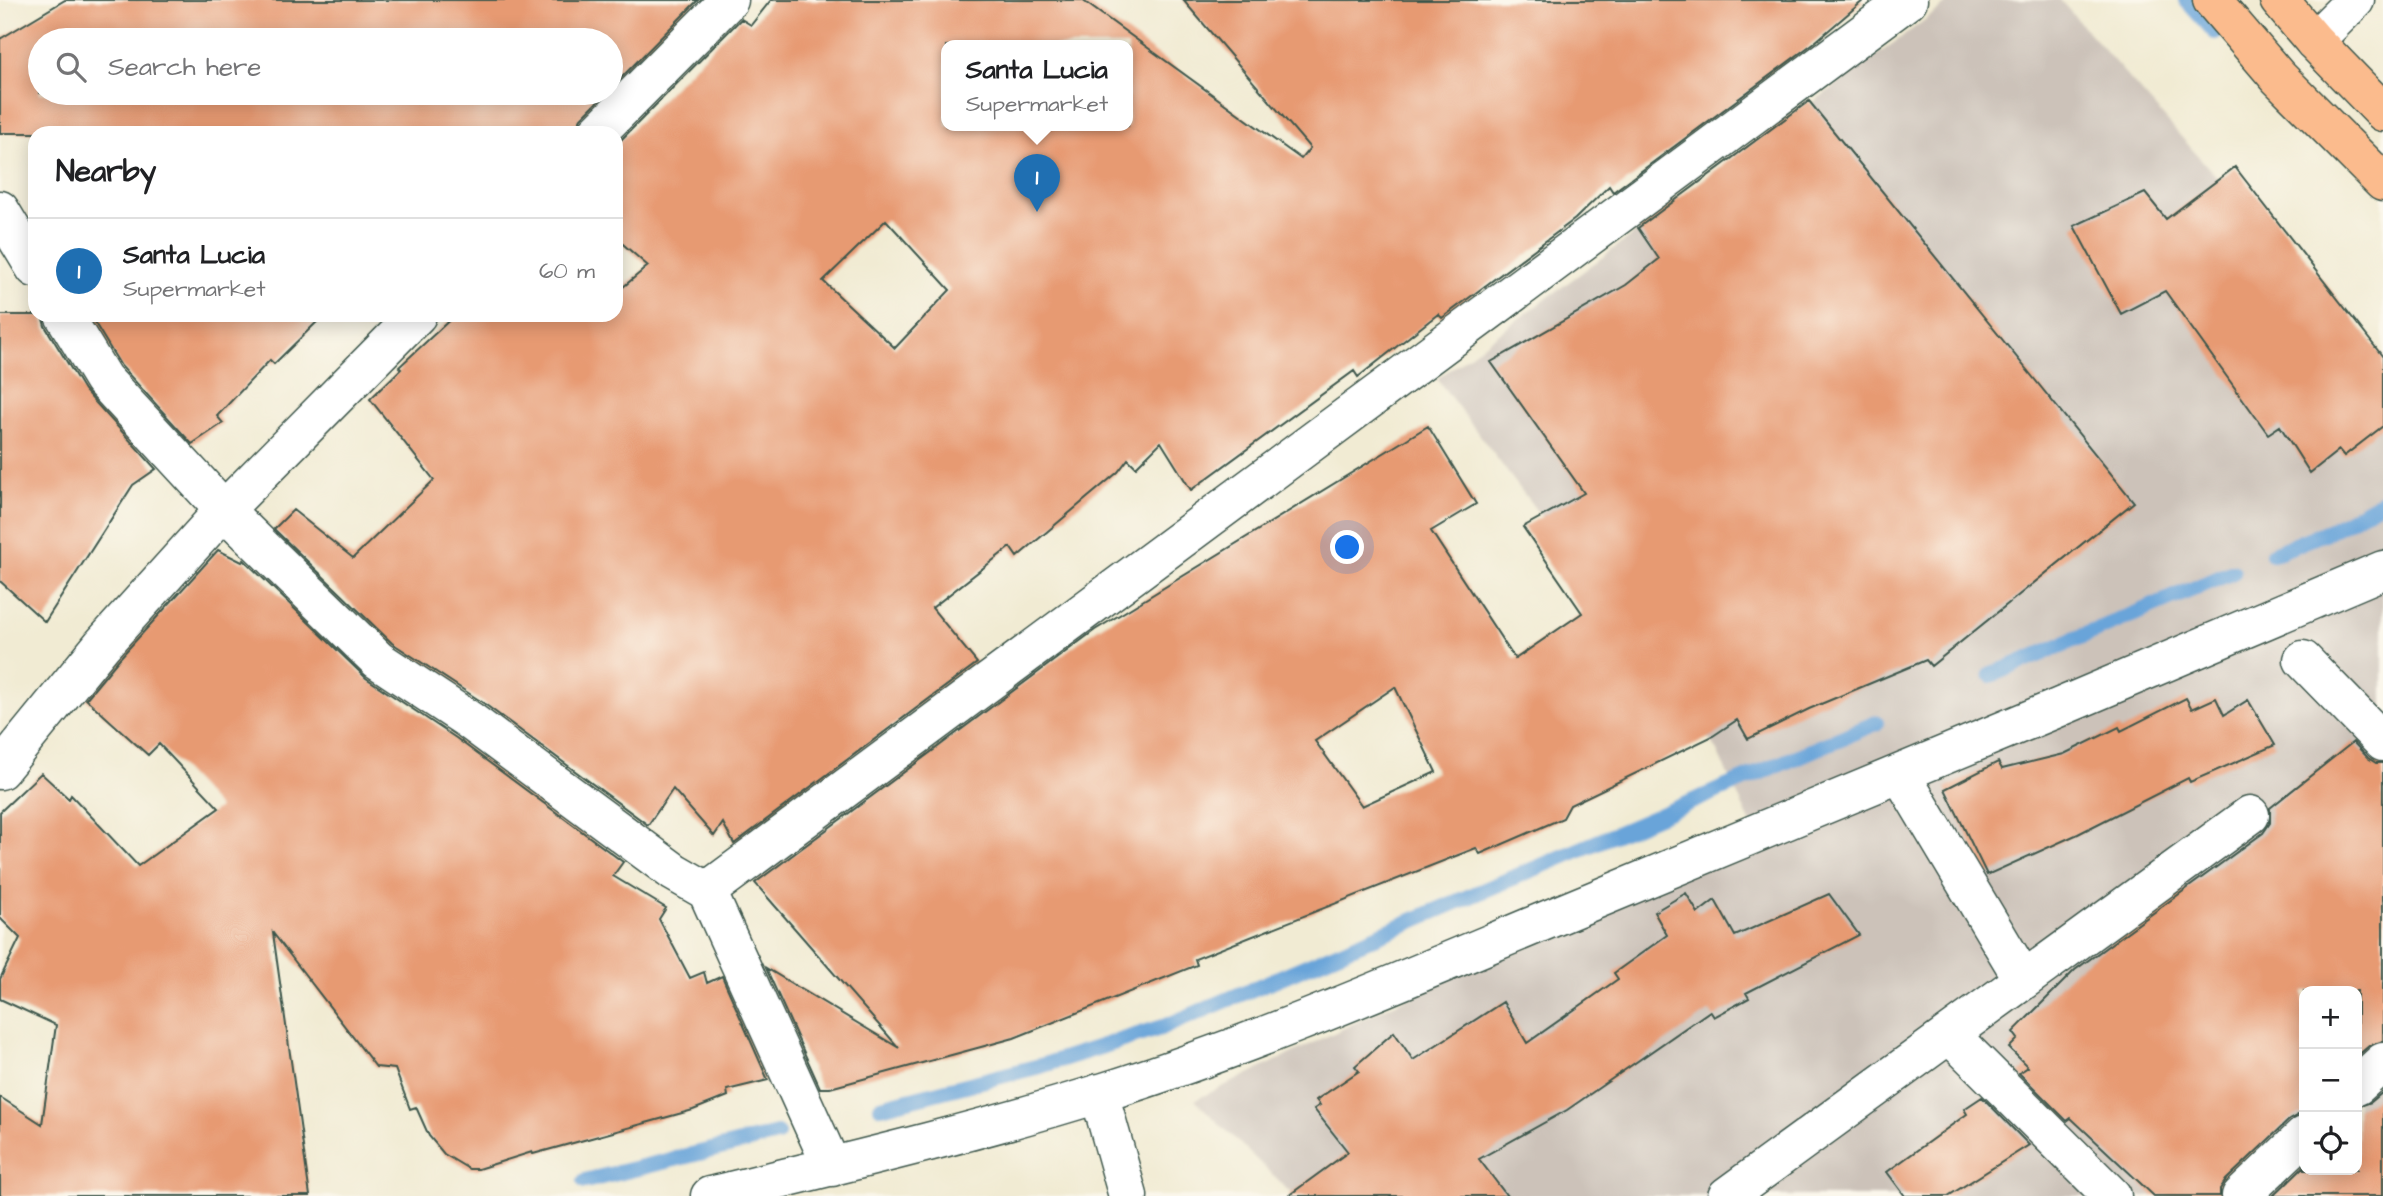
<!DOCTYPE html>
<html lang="en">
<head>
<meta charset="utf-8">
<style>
  :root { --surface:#fff; --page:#f2f2f2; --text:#202124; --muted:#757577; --line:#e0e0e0; --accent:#1f6fb2 }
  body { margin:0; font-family:"Architects Daughter",sans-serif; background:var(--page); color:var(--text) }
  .controls { position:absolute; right:21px; bottom:21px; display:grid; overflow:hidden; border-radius:14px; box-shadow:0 4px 18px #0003 }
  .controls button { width:63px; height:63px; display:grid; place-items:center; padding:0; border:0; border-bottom:2px solid var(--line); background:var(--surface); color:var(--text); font:35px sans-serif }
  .you { position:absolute; left:1348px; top:548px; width:24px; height:24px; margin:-18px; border:5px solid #fff; border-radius:50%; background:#1a73e8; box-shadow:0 0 0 10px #1a73e833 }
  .badge { display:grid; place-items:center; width:46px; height:46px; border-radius:50%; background:var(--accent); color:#fff; font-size:23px; font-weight:700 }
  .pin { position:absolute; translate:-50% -58px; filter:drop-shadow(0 2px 4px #0008) }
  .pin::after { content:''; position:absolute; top:37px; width:24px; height:21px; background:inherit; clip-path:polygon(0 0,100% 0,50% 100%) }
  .popup { position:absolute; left:941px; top:40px; width:192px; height:91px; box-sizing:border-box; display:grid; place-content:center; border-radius:14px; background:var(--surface); filter:drop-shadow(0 2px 5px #0005); font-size:23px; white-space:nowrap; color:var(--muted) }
  .popup b { font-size:26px; color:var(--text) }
  .popup::after { content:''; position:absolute; left:50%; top:100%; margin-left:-14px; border:14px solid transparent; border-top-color:var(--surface) }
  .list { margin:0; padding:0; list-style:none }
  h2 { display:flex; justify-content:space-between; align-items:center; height:91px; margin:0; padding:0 28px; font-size:30px }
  h2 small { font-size:23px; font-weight:400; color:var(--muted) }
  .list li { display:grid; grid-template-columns:46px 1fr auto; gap:21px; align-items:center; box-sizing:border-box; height:105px; padding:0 28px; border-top:2px solid var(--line) }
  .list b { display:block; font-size:26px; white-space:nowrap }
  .list p { margin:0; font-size:23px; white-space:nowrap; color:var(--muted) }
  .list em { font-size:23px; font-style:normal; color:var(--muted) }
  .icon { flex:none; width:38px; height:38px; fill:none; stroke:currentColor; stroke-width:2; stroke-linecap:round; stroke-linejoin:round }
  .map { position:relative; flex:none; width:2383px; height:1196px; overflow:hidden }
  .search { position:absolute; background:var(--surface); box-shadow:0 4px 18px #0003; left:28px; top:28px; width:595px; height:77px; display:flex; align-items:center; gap:18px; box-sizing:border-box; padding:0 24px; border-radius:38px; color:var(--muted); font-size:26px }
  .panel { position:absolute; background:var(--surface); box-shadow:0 4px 18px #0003; left:28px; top:126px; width:595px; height:196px; border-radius:21px }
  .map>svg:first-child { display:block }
  .industrial { fill:#ccc2b9; fill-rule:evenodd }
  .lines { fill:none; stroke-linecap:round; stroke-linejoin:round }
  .stream { stroke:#69a4d9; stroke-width:16 }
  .building { fill:#e79a72; fill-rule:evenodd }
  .minor-casing { stroke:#3e574c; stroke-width:41 }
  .major-casing { stroke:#3e574c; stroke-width:41 }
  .minor { stroke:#fff; stroke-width:38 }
  .major { stroke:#fbbb8d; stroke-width:38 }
</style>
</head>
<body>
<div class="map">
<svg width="2383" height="1196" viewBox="0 0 2383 1196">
  <rect width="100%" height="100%" fill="#fbf7ec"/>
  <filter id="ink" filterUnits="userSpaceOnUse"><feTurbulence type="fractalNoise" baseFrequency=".0143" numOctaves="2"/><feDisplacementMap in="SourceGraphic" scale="14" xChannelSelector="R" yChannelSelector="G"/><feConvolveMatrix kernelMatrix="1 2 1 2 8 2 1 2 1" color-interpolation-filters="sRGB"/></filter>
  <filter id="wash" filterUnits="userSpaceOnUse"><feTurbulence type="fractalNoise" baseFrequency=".00686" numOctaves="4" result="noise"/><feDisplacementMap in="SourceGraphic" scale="28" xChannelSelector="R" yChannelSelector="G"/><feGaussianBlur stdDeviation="1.57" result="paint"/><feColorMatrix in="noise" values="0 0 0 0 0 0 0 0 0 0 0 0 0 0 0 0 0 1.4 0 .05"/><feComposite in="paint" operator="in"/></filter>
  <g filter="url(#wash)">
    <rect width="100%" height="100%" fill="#f1ebd3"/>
    <path class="industrial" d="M1952,0h108l323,365v831h-1089l-99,-96 559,-270 -40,-85 -277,-366zM2304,991h53v179h-53z"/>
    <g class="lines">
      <path class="stream" d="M2186,0l29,32
        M2273,554l58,-24 52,-29
        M1991,675l242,-103
        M881,1107l159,-41 126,-40 710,-303
        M585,1181l192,-47"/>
    </g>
    <g id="blocks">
      <path class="building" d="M65,0h633l-87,88v-48h-571v53h566l-25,25 -5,9v6h-576v-94z
        M771,0h311l219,159 9,-11 -127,-148h681l-49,42 -202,150 -4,-6 -34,33 -133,99 -4,-4 -80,63 -4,-6 -163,119 -30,-48 -25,25 -8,-8 -10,13 -101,85 -7,-10 -78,61 45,55 -243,181 -11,-21 -9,13 -41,-47 -25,36 -166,-123 -90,-59 -118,-114 19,-19 60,48 81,-78 -64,-81 31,-30 -2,-2 56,-52h161v-22l32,-27 -32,-28v-93l125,-126 10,6zM946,46h182v80h-182zM886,220l64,70 -55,58 -72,-67z
        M1809,101l325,401 -203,164 -5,-6 -117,49 -61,30 -11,-19 -24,16 -143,69 -7,13 -83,36 -4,-6 -281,111 2,6 -183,73 -184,50h-10l-54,-120 133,80 -144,-165 340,-253 333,-204 48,78 -45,27 84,128 67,-46 -59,-86 61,-34 -93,-131 135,-77 33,-26 -21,-31zM1395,687l41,85 -74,34 -47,-65z
        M2235,167l148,190v69l-39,30 -5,-6 -29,23 -30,-47 -12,8 -103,-143 -44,23 -47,-88 71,-33 21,26z
        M0,315h42l3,11 39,64 72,79 -23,16 -88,137 -45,-41z
        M90,315h234l-50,49 -4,-4 -53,56 6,7 -31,21 -71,-78z
        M218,550l24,12 2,-2 122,118 90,60 167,124 -10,14 53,32 -7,11 31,59 14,-6 3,11 15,-7 46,104 -41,10 1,6 -35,14 -160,44 -1,-2 -54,17h-9l-25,-15 -15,-18 -13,-29 -6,2 -15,-40 -19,-2 -103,-134 37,263h-310v-99l42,27 14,-99 -56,-26v-20l20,-41 -20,-20v-106l41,-39 28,26 2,-4 67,71 81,-58 -60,-64 -11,11 -62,-56 33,-40z
        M2186,698l6,11 24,-11 8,17 24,-15 27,45 -85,37 -2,-4 -110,56 -91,41 -42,-86 53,-27 4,7 62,-15 55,-27 2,4z
        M2353,742l15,16 8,5h7v278l-14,5 -12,10v-65h-53v124h-6l-9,5 -63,60 -6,9v7h-66l-83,-78 -4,3 -48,-48 9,-6 -19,-19 9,-9 -5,-7 62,-62 188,-137 7,-10v-15z
        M1686,893l12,20 17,-13 20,36 94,-42 30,41 -113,58 3,5 -35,19 -4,-6 -143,99 -88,49 28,37h-219l60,-44 -34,-43 6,-4 -4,-5 43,-29 -4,-5 39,-34 19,28 90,-58 24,41 91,-64 -4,-6 53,-38 -13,-23z
        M2383,1092v104h-110l31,-30v4h53v-63l14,-5z
        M1982,1097l47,48 -81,51h-43l-18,-24 80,-58 -3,-5z"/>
    </g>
  </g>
  <g filter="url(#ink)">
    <use href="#blocks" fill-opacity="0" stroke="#3e574c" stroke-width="2"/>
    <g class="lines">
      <defs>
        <path id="minor" d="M2314,41l41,-41
          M597,133l132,-133
          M0,210l35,58
          M64,315l39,64 121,131 154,150 91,60 205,152 33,19 125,276
          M2303,660l80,82
          M0,770l102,-125 122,-135 193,-195
          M1901,775l122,204
          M707,891l1201,-891
          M1950,1035l162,161
          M2357,1086l26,-24
          M1099,1093l29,103
          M710,1196c131,-32 263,-63 391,-103 169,-53 331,-126 494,-193 264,-108 526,-218 788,-330
          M1727,1196l523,-381
          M2241,1196l63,-60"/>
        <path id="major" d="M2212,0l66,77 105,105
          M2279,0l35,41 69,71"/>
      </defs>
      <use href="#minor" class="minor-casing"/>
      <use href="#major" class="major-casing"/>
      <use href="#minor" class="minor"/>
      <use href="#major" class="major"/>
    </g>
  </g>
</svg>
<div class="controls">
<button>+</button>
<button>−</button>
<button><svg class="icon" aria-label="locate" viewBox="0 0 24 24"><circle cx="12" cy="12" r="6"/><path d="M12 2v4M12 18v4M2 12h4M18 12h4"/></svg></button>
</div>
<div class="you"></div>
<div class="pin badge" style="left:1037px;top:212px">1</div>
<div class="popup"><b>Santa Lucia</b>Supermarket</div>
<div class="search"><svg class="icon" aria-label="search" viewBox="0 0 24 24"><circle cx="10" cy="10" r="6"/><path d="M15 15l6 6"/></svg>Search here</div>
<section class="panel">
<h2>Nearby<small></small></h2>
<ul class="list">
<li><span class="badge">1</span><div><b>Santa Lucia</b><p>Supermarket</p></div><em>60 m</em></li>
</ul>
</section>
</div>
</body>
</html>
